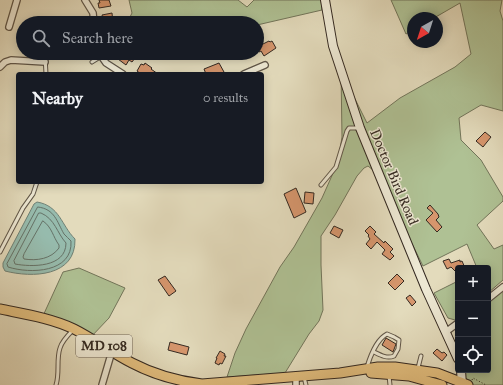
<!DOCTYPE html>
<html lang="en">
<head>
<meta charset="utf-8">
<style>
  :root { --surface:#171b24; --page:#242831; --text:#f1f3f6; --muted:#9ea1a6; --line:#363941 }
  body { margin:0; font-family:"IM FELL Great Primer",serif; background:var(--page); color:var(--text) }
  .controls { position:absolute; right:12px; bottom:12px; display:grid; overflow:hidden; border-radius:4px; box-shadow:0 2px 10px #0003 }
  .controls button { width:36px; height:36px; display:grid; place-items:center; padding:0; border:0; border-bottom:1px solid var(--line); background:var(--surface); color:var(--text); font:20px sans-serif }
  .compass { position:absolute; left:407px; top:12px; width:36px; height:36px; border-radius:50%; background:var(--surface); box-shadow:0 2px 10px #0003; rotate:219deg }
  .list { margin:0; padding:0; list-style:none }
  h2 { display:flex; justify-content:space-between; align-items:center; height:52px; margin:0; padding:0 16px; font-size:17px }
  h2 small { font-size:13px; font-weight:400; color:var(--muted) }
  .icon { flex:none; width:22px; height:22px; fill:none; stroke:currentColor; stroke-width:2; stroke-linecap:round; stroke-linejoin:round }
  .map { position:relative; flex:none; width:503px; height:385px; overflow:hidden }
  .search { position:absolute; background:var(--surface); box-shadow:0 2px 10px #0003; left:16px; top:16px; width:248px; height:44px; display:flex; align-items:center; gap:10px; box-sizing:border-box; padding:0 14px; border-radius:22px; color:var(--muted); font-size:15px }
  .panel { position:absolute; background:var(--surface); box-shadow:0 2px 10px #0003; left:16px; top:72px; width:248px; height:112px; border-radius:4px }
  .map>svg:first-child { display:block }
  .green { fill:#afc194; stroke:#72755a }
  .water { fill:#96bbad; stroke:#6f8175 }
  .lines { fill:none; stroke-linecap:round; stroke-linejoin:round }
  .shore { stroke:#657267; stroke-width:1 }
  .building { fill:#d6966d; stroke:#342921 }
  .service-casing { stroke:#605648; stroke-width:5 }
  .minor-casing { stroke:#605648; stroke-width:8 }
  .secondary-casing { stroke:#342921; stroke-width:10 }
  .primary-casing { stroke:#342921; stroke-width:11 }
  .path { stroke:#342921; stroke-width:1; stroke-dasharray:1 2; stroke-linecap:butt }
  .service { stroke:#ede8d3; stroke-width:3 }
  .minor { stroke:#ede8d3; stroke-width:5.5 }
  .secondary { stroke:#ede8d3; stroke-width:8 }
  .primary { stroke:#e2be7e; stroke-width:9 }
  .labels { text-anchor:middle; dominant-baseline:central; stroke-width:3; stroke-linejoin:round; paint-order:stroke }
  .shield { fill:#ede8d3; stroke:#6c6256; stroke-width:1 }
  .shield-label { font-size:13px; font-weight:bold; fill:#342921 }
  .street-label { font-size:14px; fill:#342921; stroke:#ede8d3 }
</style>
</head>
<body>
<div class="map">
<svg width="503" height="385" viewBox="0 0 503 385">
  <rect width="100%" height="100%" fill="#e3dbbc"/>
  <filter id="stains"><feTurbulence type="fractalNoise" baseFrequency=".005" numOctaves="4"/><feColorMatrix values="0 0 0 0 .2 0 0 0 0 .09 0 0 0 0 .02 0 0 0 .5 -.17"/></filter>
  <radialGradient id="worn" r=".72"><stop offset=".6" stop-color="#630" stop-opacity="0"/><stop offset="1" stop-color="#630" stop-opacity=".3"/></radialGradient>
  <path class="green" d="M129,0h109l9,7 7,-7h67l1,10 -65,15v-2h-130l5,-10z
    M391,0h111l-2,11 3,10v90l-22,-6 -22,13 2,22 20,20 22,37v4l-26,24 17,24 9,-4v35l-15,13v-25h-11l-10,-24 -44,22 -37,-75 -7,-16 -11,-9 -4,2 -7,8 -22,39 -14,21v29l2,45 -4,11 -10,13 -24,39 -58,4 8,-24 11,-24 34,-62 14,-20 28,-49 16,-36 4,-25 -1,-66 26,52 33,-25 55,-31 16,-13 -11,-51 -26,15h-21v12l-7,4z
    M79,268l46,20 -16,30 -19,20 -48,-20 21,-46z
    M458,281v37l-3,2 -7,-2 -14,-25z
    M503,287v98h-35l-6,-15h26v-71z"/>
  <path class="water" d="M37,202c23,4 24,23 38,37 1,38 -43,39 -70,32l-2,-4v-4l31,-59z"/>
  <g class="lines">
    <path class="shore" d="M38,207c17,2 19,15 26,27 2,2 5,5 7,7 2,32 -41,33 -63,26l-1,-3z
      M39,213h2c14,6 16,20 25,30 0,25 -35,24 -51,21l-1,-3z
      M43,221c9,6 10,16 16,24v3c-8,11 -22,13 -35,11l-1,-2 1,-3z"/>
  </g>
  <path class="building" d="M99,0h10l2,6 -12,2 -1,-5h2z
    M112,13l1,10h-9l-2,-8z
    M269,41l1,1 2,-1 4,7 -12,8 -3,-5 -2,1 -2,-5z
    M116,53h16l-2,2 5,3 -3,4 -3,-2 -3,5 -12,-9z
    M145,63l7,5 -1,1 7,5h-17l-4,-3 4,-7 3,1z
    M219,63l5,9 -4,2h-14l-2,-5z
    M485,132l6,5 -8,10 -7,-6z
    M296,188l10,24 -12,6 -10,-24z
    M305,192l9,1 -1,11 -9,-1z
    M430,205l8,9 1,3 -3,3 6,7 -5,5 -11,-12 7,-7 -6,-5z
    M334,226l9,4 -4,8 -9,-5z
    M370,226l6,6 -2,2 10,9 1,-2 8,8 -3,3 4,4 -4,4 -8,-6 3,-4 -8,-8 -6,7 -5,-5 4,-5 -2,-3 1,-1 -4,-4z
    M449,259l2,4 9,-3v2l2,-1 3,7h-7v2l-3,1 -4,-4 -4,2 -4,-8z
    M397,274l7,7 -9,9 -7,-7z
    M165,276l11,15 -7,5 -11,-16z
    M410,295l6,7 -4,4 -6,-8z
    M386,338l10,6 -3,8 -11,-7z
    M170,342l19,5 -2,8 -19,-5z
    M437,349l5,4 2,-1 3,3 -5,6 -9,-8z
    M220,351l5,3 -1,2h2l-4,8 -2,-1 -1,2 -4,-2 2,-5h-1z"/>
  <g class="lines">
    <defs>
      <path id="service" d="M92,62l8,-5
        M46,74l-1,-18 2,-3
        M321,185l15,-18 11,-36 2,-3h11
        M0,252l23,-44 10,-14 4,-12
        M367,367c3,-10 10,-28 20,-33l7,3 5,3 -1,9 -4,7c-7,3 -14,-1 -20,-4
        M418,368l3,-12
        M389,376l1,9
        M304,377l2,8
        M56,385c4,-12 0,-25 4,-37 2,-7 8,-13 13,-18"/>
      <path id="minor" d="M85,0l8,13 1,10
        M9,27l8,-27
        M99,53l7,10 17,11
        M0,67l5,-5 6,-2 34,2
        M244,74l21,-9
        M488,299l15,-12
        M447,331l11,-8
        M296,377v8
        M102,385l10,-34"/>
      <path id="secondary" d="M325,0l8,46 27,82 66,161 32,70
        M461,370l1,15"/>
      <path id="primary" d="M0,309c24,5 51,9 74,20 20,10 38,24 58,34 21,11 45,18 70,21l138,-11 38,-6h17l42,6 31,12
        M371,373l38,3 33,9"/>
    </defs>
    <use href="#service" class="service-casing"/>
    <use href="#minor" class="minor-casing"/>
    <use href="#secondary" class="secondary-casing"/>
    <use href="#primary" class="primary-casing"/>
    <path class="path" d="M472,380l1,-2 13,7"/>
    <use href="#service" class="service"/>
    <use href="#minor" class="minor"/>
    <use href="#secondary" class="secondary"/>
    <use href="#primary" class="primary"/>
  </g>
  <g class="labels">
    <rect class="shield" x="76" y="335" width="56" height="22" rx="3"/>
    <g class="shield-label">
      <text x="104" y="346">MD 108</text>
    </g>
    <g class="street-label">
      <text transform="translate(394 177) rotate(67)">Doctor Bird Road</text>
    </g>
  </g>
  <rect width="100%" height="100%" filter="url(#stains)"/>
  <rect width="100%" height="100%" fill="url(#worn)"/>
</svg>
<div class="controls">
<button>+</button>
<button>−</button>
<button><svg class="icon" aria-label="locate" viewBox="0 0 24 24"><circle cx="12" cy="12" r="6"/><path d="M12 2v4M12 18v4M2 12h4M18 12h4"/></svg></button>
</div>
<svg class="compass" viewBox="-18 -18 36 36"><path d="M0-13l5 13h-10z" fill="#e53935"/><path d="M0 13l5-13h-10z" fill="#9ea1a6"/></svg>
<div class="search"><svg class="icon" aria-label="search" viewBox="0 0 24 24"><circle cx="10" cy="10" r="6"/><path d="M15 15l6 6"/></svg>Search here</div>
<section class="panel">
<h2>Nearby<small>0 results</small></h2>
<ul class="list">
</ul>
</section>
</div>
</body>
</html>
